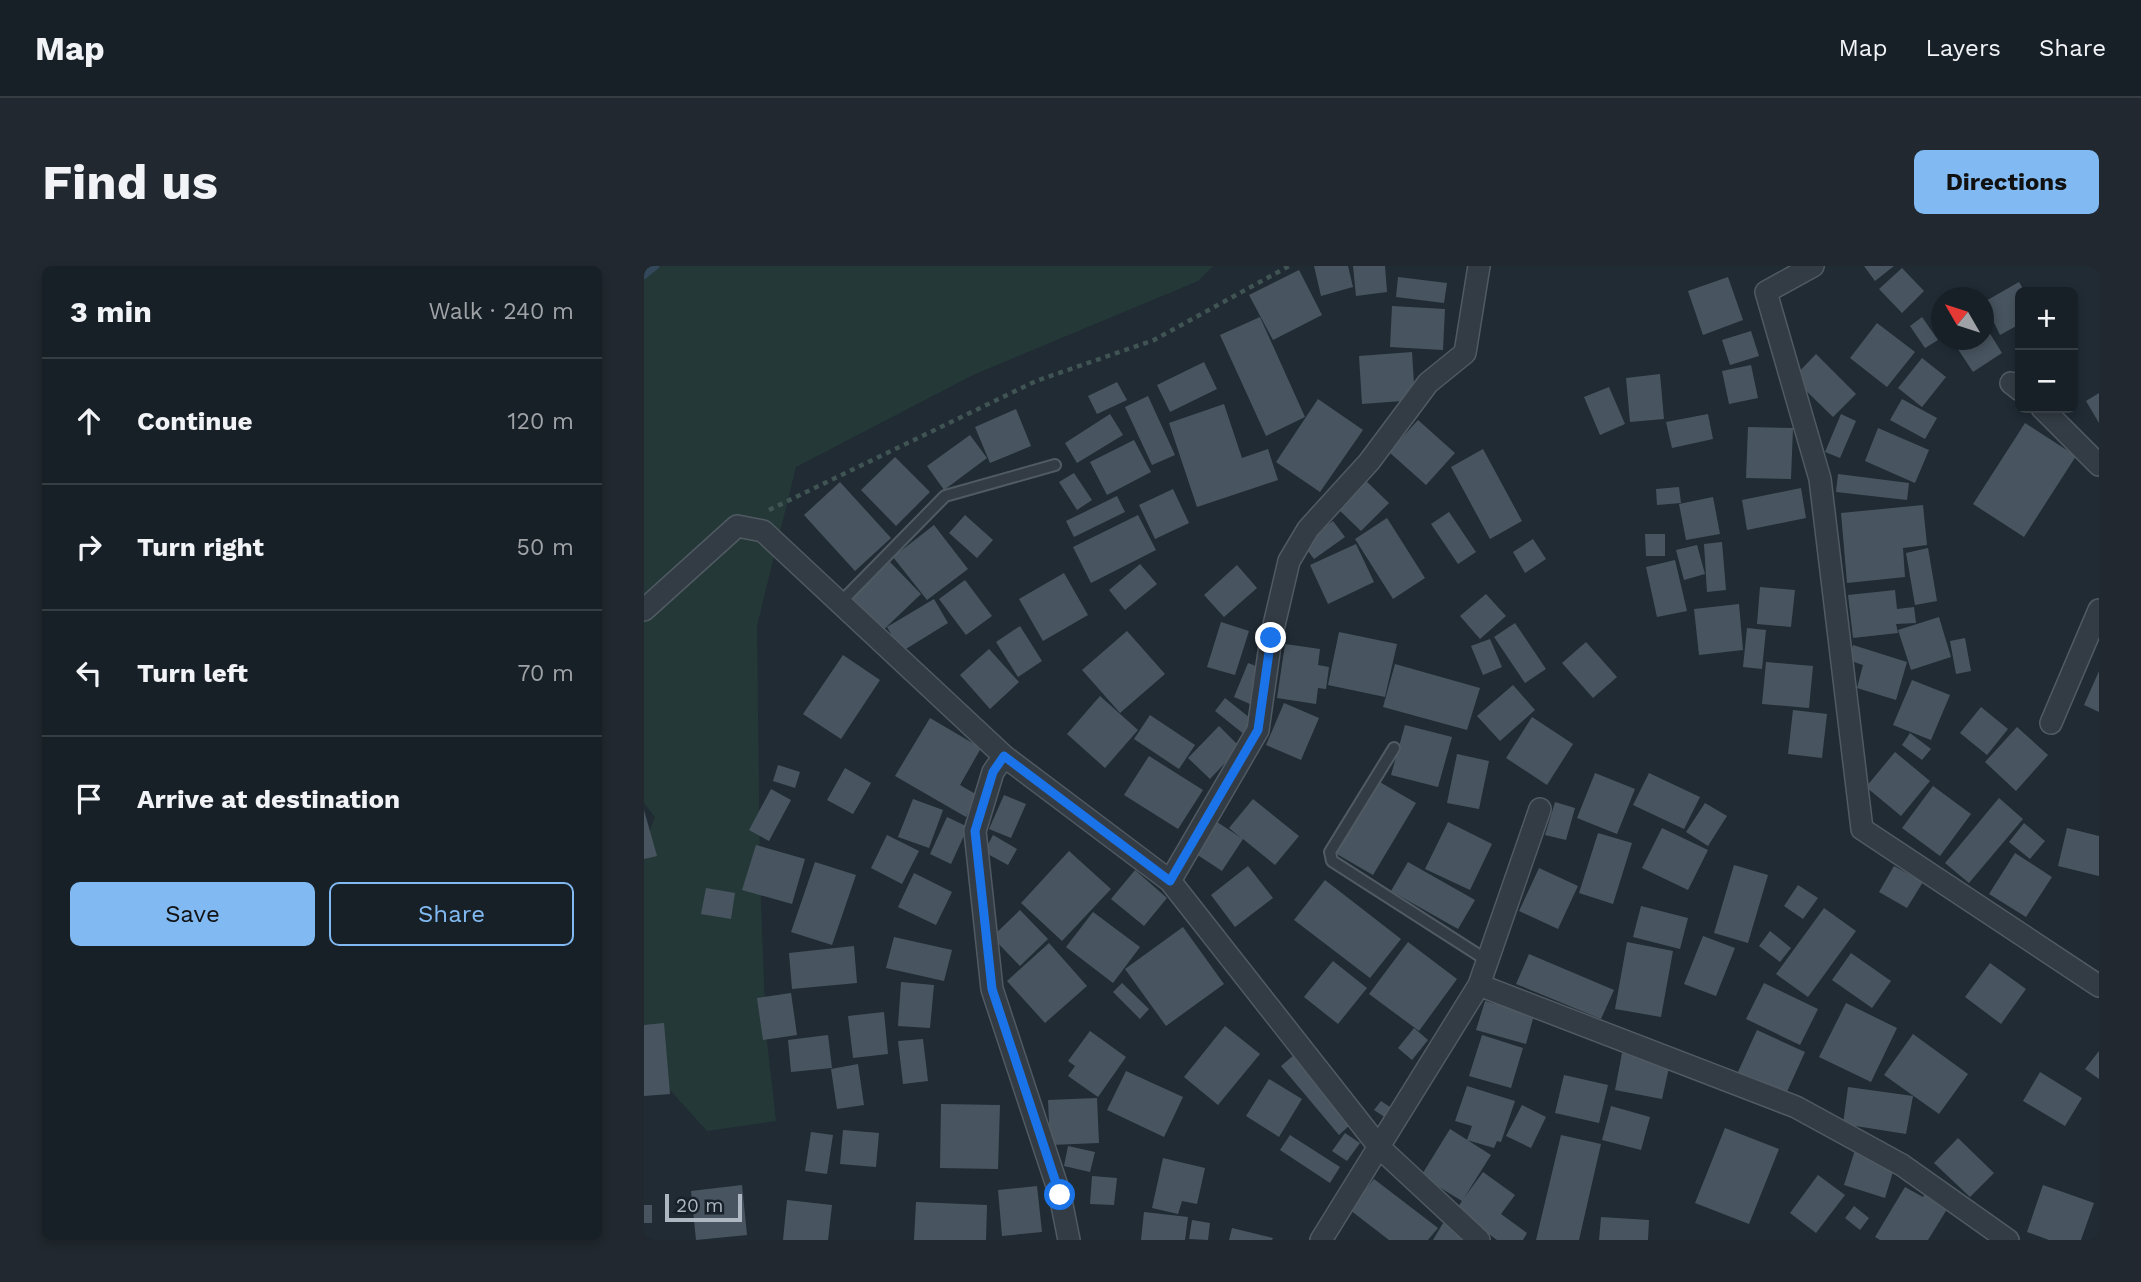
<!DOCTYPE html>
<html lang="en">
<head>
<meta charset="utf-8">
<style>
  :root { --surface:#182027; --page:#21282f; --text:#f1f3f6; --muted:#9fa3a7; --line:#363e44; --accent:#81baf2 }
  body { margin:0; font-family:"Work Sans",sans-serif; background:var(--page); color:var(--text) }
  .controls { position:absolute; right:21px; top:21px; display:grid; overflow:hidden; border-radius:10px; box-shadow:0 4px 10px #0003 }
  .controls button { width:63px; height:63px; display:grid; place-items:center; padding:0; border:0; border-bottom:2px solid var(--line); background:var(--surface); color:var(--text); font:35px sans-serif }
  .compass { position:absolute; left:1287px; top:21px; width:63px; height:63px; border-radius:50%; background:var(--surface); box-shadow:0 4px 10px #0003; rotate:309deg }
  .scale { position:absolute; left:21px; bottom:18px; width:77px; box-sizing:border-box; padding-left:7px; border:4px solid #acb7c2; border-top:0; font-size:19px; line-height:24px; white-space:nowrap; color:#acb7c2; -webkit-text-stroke:5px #182129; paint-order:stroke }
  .stop { position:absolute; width:21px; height:21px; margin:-16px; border:5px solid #1a73e8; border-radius:50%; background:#fff }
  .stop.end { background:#1a73e8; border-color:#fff; box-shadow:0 2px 7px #0008 }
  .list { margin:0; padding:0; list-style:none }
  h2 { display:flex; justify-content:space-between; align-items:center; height:91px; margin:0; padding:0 28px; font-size:30px }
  h2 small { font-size:23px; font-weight:400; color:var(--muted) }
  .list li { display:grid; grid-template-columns:46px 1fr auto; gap:21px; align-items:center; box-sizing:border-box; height:126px; padding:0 28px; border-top:2px solid var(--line) }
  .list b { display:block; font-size:26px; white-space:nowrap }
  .list em { font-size:23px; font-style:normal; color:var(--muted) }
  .actions { display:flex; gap:14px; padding:21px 28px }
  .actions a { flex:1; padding:16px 0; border:2px solid var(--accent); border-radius:10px; text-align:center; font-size:24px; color:var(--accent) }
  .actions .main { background:var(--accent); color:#111 }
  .icon { flex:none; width:38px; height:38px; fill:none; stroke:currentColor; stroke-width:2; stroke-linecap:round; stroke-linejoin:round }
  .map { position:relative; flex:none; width:1455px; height:974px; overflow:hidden; border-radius:10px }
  header { display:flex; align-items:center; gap:42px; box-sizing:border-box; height:98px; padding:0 35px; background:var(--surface); border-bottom:2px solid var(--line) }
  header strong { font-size:33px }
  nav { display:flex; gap:38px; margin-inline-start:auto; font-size:24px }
  .intro { display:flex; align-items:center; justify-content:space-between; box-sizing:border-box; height:168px; padding:0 42px }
  h1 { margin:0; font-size:49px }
  .button { padding:18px 32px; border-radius:10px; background:var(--accent); color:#111; font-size:24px; font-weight:700 }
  main { display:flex; gap:42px; padding:0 42px }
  aside { flex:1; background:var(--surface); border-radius:10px; box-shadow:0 4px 10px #0003 }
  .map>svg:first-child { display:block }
  .green { fill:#243937 }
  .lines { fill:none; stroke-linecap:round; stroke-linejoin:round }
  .stream { stroke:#33495b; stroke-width:8 }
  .building { fill:#485560 }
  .service-casing { stroke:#505a63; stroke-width:14 }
  .minor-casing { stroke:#505a63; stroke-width:24 }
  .path { stroke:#415454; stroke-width:4.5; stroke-dasharray:5 5; stroke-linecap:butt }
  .service { stroke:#333c45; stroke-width:10 }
  .minor { stroke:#333c45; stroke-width:21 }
  .route { stroke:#1a73e8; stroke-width:9 }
</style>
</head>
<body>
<header>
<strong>Map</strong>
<nav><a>Map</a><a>Layers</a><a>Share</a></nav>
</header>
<div class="intro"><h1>Find us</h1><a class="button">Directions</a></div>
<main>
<aside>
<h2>3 min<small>Walk · 240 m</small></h2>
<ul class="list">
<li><svg class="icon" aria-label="ahead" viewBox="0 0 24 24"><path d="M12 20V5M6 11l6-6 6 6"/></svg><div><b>Continue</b></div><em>120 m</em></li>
<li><svg class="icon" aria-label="right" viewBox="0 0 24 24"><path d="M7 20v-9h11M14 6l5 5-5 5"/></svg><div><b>Turn right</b></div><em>50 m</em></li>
<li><svg class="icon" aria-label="left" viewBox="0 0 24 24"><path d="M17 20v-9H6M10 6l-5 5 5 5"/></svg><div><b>Turn left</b></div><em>70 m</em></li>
<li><svg class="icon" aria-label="arrive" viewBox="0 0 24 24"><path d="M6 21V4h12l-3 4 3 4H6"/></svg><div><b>Arrive at destination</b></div></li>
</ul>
<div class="actions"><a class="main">Save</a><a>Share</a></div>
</aside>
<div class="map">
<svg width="1455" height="974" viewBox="0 0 1455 974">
  <rect width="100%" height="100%" fill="#202b34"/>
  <path class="green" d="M0,0h569l-15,15 -225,94 -177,92 -39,159 3,252 6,155 10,88 -69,10 -56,-62 -7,-45v-179l11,-28 -11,-14z"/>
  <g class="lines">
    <path class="stream" d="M0,9l11,-9"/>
  </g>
  <path class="building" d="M670,0h34l5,21 -32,9z
    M709,0h32l2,26 -31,4z
    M1220,0h30l-19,15z
    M1258,2l22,23 -22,22 -23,-24z
    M655,4l23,45 -49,25 -24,-45z
    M754,11l49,6 -3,20 -48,-6z
    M1084,11l15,43 -40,15 -15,-44z
    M1375,16l6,10h-5v32l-20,11 -16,-33z
    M748,40l53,3 -2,41 -53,-3z
    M616,51l45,100 -39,19 -46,-101z
    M1278,51l16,23 -13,8 -15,-22z
    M1233,57l38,29 -28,35 -37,-29z
    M1340,58l18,29 -29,19 -21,-32h32z
    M1107,65l8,25 -29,9 -8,-25z
    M768,86l3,48 -53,4 -3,-48z
    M1172,88l40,40 -23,23 -40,-39z
    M1278,92l24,19 -24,30 -24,-19z
    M560,96l13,27 -47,23 -13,-27z
    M1107,99l7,33 -29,6 -7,-33z
    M1016,108l4,45 -34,3 -4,-44z
    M473,116l10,18 -30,14 -9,-18z
    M965,121l16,37 -25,11 -16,-38z
    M1455,127v30l-13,-22z
    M504,130l27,59 -23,10 -27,-58z
    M674,133l45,31 -43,62 -44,-30z
    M1258,133l35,19 -12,21 -35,-19z
    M580,138l18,54 26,-9 10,31 -81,27 -28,-84z
    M372,143l15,37 -41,17 -15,-36z
    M466,148l13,21 -46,28 -12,-20z
    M1064,148l5,25 -41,9 -6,-26z
    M1197,148l15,7 -16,37 -15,-6z
    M774,154l37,33 -29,32 -37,-33z
    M1381,157l51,33 -52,81 -51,-33z
    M1104,161l45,1 -2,51 -45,-1z
    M1234,162l51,22 -14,33 -50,-22z
    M326,169l17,23 -43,32 -17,-24z
    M490,174l17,32 -44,23 -17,-33z
    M839,183l39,72 -32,18 -39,-72z
    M251,191l35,35 -34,34 -35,-36z
    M430,207l18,27 -15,10 -18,-28z
    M1194,208l71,9 -2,17 -71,-8z
    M719,212l26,25 -28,28 -26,-25z
    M196,216l51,56 -36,33 -51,-56z
    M1035,221l2,16 -24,2 -1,-16z
    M1157,222l5,30 -59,12 -5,-30z
    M529,223l16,34 -34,16 -16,-34z
    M473,230l8,16 -51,25 -8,-16z
    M1069,231l7,37 -34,6 -7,-36z
    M1279,239l4,40 -24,3 2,29 -58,6 -6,-70z
    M805,246l27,40 -18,12 -27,-40z
    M321,249l28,25 -16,18 -28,-25z
    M494,249l18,35 -65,33 -18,-36z
    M743,252l38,60 -32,21 -38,-60z
    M689,255l12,16 -31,22 -12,-16z
    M290,259l34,44 -41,31 -34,-43z
    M1001,268h20v22h-19z
    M889,273l13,20 -21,14 -12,-21z
    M1078,276l4,48 -19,2 -3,-48z
    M712,278l18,38 -46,22 -18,-39z
    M1053,279l8,29 -21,6 -8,-30z
    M1284,282l9,53 -22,4 -9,-52z
    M1031,294l12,51 -30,6 -11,-50z
    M246,296l31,32 -43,41 -31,-33z
    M496,298l17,20 -32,26 -16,-20z
    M593,299l20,23 -33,29 -20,-22z
    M420,307l24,42 -45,26 -24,-42z
    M321,314l27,36 -26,19 -27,-36z
    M1116,321l35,3 -4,37 -34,-3z
    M1251,324l2,19 17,-2 2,16 -20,1 2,9 -45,5 -5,-43z
    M842,328l20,22 -26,23 -20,-23z
    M290,333l14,24 -47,29 -14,-25z
    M1095,338l4,46 -44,5 -5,-46z
    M1295,351l12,40 -40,13 -13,-40z
    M577,356l28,9 -14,44 -28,-8z
    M871,357l31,46 -21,14 -31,-46z
    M376,360l22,35 -24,16 -22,-35z
    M1103,362l19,2 -4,39 -19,-2z
    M483,365l38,43 -45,39 -38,-43z
    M695,366l58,12 -12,53 -57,-12z
    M1321,372l6,33 -15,3 -6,-33z
    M846,373l12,28 -19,8 -12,-29z
    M942,376l31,35 -24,21 -31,-35z
    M641,378l35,5 -2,16 11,2 -3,22 -8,-1 -2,16 -39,-6z
    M1209,379l54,17 -11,38 -39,-12 6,-23 -15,-5z
    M345,383l30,33 -29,27 -30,-34z
    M199,389l37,25 -39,59 -38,-25z
    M1122,396l47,4 -4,42 -47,-4z
    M604,397l16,6 -14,35 -16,-7z
    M751,398l85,24 -13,42 -84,-23z
    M1455,405v41l-15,-7z
    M1268,414l38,15 -19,45 -38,-15z
    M869,419l22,25 -35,31 -23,-25z
    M456,430l38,34 -33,38 -38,-34z
    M581,432l30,24 -10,13 -30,-24z
    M640,437l35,15 -18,42 -35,-15z
    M1337,441l27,22 -21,26 -27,-22z
    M1149,444l34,4 -5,44 -34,-4z
    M506,449l45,30 -16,24 -45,-30z
    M888,451l41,27 -26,41 -41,-27z
    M286,452l51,30 -21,37 19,11 -13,21 -71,-41z
    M761,459l47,12 -14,50 -47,-12z
    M575,460l21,21 -30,32 -22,-21z
    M1373,461l31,28 -32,36 -31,-29z
    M1266,467l21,16 -9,11 -20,-15z
    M1251,486l35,29 -29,35 -35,-29z
    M813,488l32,7 -10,48 -32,-6z
    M505,490l54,34 -25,39 -54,-34z
    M134,499l22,7 -5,16 -22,-7z
    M201,502l26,15 -18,31 -26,-14z
    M951,507l40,16 -18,45 -40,-16z
    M1005,507l51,24 -16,32 -51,-24z
    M734,515l38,22 -43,72 -38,-22z
    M1289,520l38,28 -31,42 -38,-28z
    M127,523l20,11 -22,41 -20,-11z
    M360,529l22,9 -15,34 -22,-9z
    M1355,532l24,21 -54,64 -24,-20z
    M269,533l30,11 -14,38 -31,-11z
    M609,533l46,37 -24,29 -32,-26 -21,32 -29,-19 21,-32 26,17 -11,-9z
    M911,536l20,6 -9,32 -21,-5z
    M1061,537l22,13 -19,30 -22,-14z
    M0,544l13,46 -13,3z
    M303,551l21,10 -17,37 -21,-10z
    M804,556l44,22 -22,46 -45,-21z
    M1380,557l21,18 -15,18 -21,-17z
    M1018,562l46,22 -20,40 -46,-22z
    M1423,562l32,8v40l-41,-10z
    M954,567l34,10 -19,61 -34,-11z
    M243,569l32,16 -17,33 -31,-16z
    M349,569l24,14 -9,16 -24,-13z
    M112,579l49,14 -13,45 -50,-14z
    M425,585l42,38 -49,52 -41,-38z
    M1371,587l37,24 -26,40 -37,-23z
    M171,596l41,13 -24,70 -41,-13z
    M764,596l67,38 -17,29 -67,-38z
    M1090,599l34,10 -20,68 -34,-10z
    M604,600l25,32 -38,29 -24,-32z
    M1250,600l29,16 -16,26 -28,-16z
    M895,602l39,18 -20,43 -39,-18z
    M491,604l32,28 -23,28 -33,-27z
    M270,607l38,19 -16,33 -38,-18z
    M681,614l76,59 -31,39 -76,-58z
    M1154,619l20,13 -15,21 -19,-13z
    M62,622l29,5 -4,26 -30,-5z
    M997,640l47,12 -8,31 -47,-12z
    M1180,642l32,23 -48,66 -32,-23z
    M376,644l28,29 -28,27 -28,-29z
    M449,646l47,35 -27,36 -47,-36z
    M539,661l41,57 -58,42 -41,-57z
    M1126,665l21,17 -11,14 -21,-16z
    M1059,670l32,12 -19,48 -32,-12z
    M250,671l58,13 -8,31 -58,-13z
    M764,676l49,37 -38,52 -50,-37z
    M983,676l46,9 -12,66 -46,-8z
    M405,677l38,43 -42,37 -38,-42z
    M210,680l3,37 -65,6 -3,-36z
    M1207,687l40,28 -19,27 -40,-28z
    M885,688l85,36 -13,29 -85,-35z
    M689,695l34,27 -29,36 -34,-27z
    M1346,697l36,26 -25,35 -36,-27z
    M257,716l33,3 -4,43 -32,-2z
    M478,717l27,26 -9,10 -27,-27z
    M1120,717l54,26 -18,36 -54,-26z
    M147,727l6,42 -34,5 -6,-42z
    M841,735l49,14 -8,29 -50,-14z
    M1202,737l51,25 -26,54 -52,-25z
    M240,746l4,42 -35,4 -5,-42z
    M20,757l6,71 -26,2v-71z
    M581,760l35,28 -42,51 -34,-28z
    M770,762l14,12 -16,20 -14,-12z
    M1113,764l48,22 -20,44 -48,-22z
    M446,765l36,26 -28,40 -30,-21 7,-10 -7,-5z
    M1269,768l55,40 -29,40 -55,-39z
    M184,769l4,33 -41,4 -3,-32z
    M838,769l41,13 -12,40 -42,-12z
    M279,773l5,42 -25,3 -5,-43z
    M1455,785v28l-14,-10z
    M978,787l48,10 -8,36 -47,-9z
    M650,789l58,68 -13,12 -58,-69z
    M214,798l6,41 -27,4 -6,-40z
    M482,805l57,26 -19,40 -57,-27z
    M1396,806l42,26 -17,28 -42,-25z
    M920,809l44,10 -9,38 -44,-10z
    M625,813l33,20 -23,38 -33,-21z
    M823,820l48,15 -14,41 -4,-1 -3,7 -27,-8 5,-14 -17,-5z
    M1204,821l65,9 -7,38 -63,-10z
    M453,832l2,45 -49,2 -2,-45z
    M737,835l12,8 -7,9 -12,-8z
    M297,838l59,1 -2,64 -58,-1z
    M878,839l24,12 -15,31 -25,-12z
    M967,840l39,11 -9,33 -39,-10z
    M1081,862l54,21 -30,75 -54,-21z
    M806,863l41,26 -27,43 19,-26 32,23 -14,19 26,19 -4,7h-26l-41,-30 6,-9 -41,-25z
    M199,864l36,3 -3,34 -36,-3z
    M167,866l22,3 -6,39 -22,-3z
    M701,867l15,10 -13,18 -15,-10z
    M646,869l50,32 -10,16 -50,-33z
    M917,869l40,9 -22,96h-43z
    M1314,872l36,35 -24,24 -36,-34z
    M424,880l27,6 -5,20 -26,-6z
    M1211,884l41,12 -11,36 -41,-13z
    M519,892l42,10 -8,36 -15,-3 -4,13 -26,-6z
    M1174,909l27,20 -29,38 -26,-20z
    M448,910l25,2 -3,27 -24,-1z
    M730,913l64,49 -10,12h-39l-39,-30z
    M98,919l5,50 -51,5 -5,-49z
    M1399,919l51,18 -13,37h-32l-22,-8z
    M393,920l5,46 -40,4 -4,-46z
    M1261,921l18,10 3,-5 23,14 -21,34h-48l-5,-3z
    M143,934l45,5 -4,35h-45z
    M272,936l71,3 -1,35h-72z
    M0,939h8v18h-8z
    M1210,940l15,12 -9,12 -15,-12z
    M500,946l44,5 -3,23h-44z
    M957,951l48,3 -1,20h-49z
    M548,954l18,3 -2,17 -19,-1z
    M799,957l24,15 -1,2h-33z
    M588,962l41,10 -1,2h-43z"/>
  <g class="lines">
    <defs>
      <path id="service" d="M196,337l105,-107 110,-31
        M750,482l-64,104 2,9 156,100"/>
      <path id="minor" d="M1169,0l-47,26 54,187 42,350 237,157
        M1367,117l9,7
        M1398,142l57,57
        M0,344l93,-84 26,5 241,225 166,125 210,267 99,92
        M1407,457l48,-113
        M360,490l-11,16 -18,59 17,158 68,206 9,45
        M896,543l-61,176 317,122 106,58 106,75
        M526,615l88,-151 13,-92 18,-77 19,-32 61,-67 59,-79 37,-30 14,-87
        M677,974l158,-255"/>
    </defs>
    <use href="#service" class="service-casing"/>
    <use href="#minor" class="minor-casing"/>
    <path class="path" d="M125,244l267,-129 118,-41 135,-74"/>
    <use href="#service" class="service"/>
    <use href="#minor" class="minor"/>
  </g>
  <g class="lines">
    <path class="route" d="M416,929l-68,-206 -17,-158 18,-59 11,-16 166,125 88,-151 13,-92"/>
  </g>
</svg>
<div class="controls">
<button>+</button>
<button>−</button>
</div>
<svg class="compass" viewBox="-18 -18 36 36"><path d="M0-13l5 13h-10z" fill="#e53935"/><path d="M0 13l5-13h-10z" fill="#9fa3a7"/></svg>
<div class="scale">20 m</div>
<div class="stop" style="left:416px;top:929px"></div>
<div class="stop end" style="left:627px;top:372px"></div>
</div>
</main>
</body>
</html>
